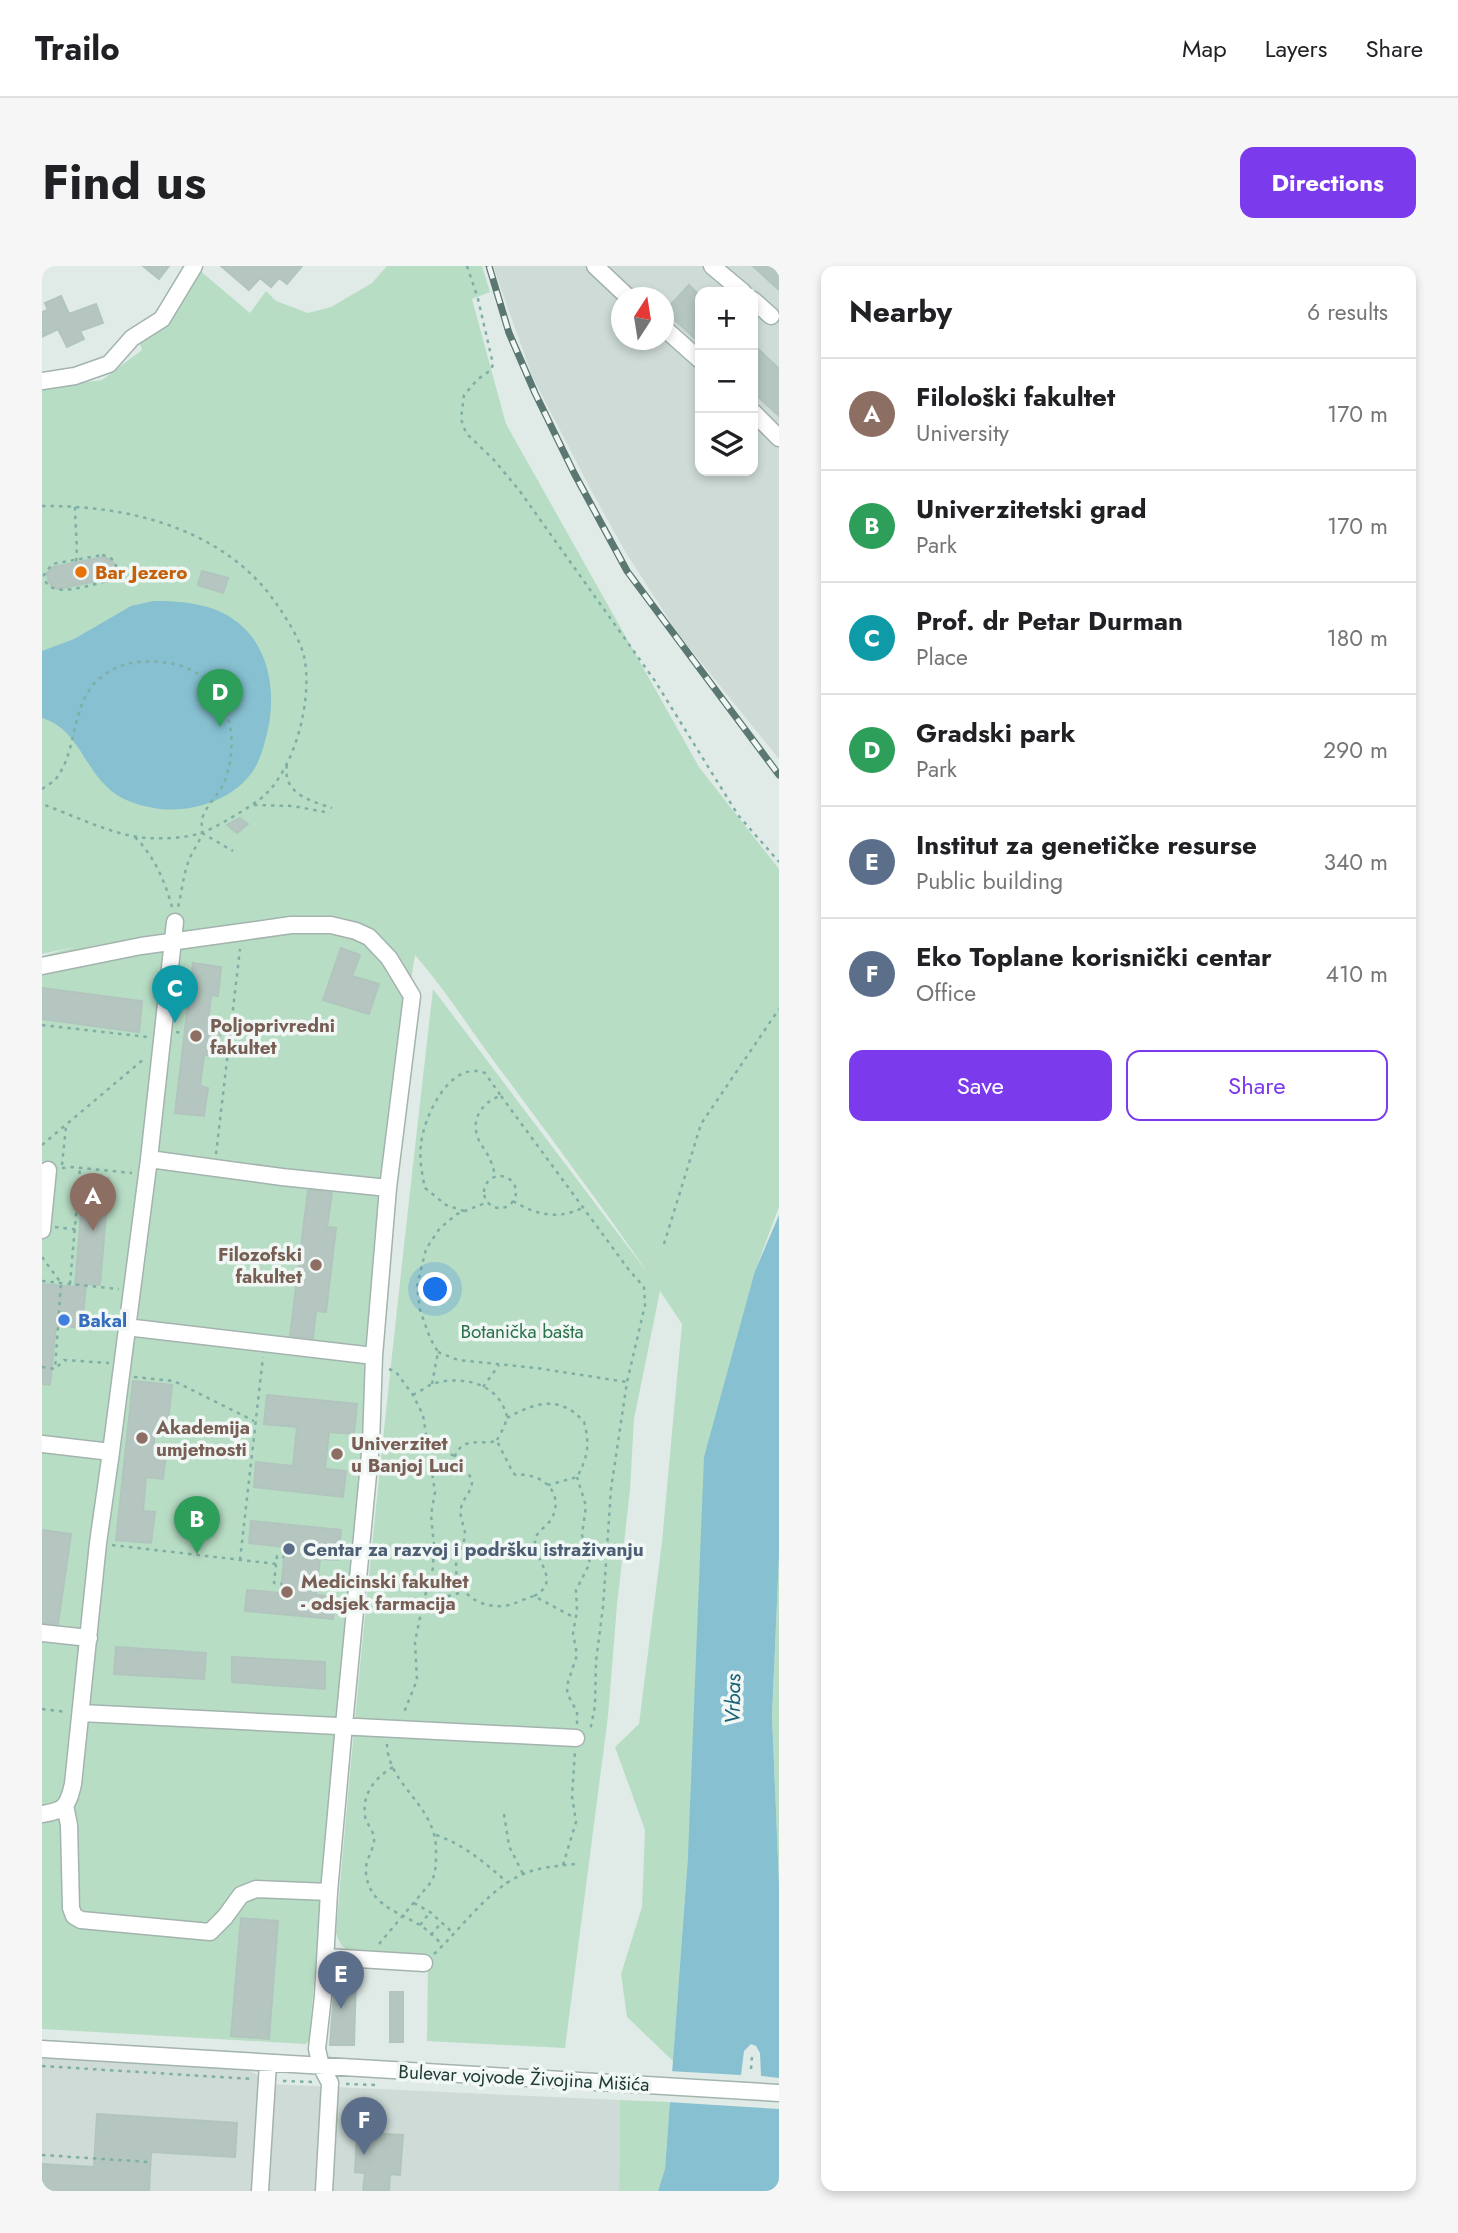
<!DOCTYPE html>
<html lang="en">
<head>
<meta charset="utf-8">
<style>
  :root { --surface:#fff; --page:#f6f6f6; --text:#202124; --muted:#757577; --line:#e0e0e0; --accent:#7c3aed }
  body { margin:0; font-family:Jost,sans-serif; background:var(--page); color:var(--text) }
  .controls { position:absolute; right:21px; top:21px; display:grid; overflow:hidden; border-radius:14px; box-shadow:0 4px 10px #0003 }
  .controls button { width:63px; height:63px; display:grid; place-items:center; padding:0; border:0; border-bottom:2px solid var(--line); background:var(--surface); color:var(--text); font:35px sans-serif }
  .compass { position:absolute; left:569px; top:21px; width:63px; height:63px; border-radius:50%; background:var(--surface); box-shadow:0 4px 10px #0003; rotate:12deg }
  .you { position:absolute; left:394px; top:1024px; width:24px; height:24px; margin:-18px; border:5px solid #fff; border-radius:50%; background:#1a73e8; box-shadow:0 0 0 10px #1a73e833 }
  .badge { display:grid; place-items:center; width:46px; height:46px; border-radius:50%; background:var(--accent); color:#fff; font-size:23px; font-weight:700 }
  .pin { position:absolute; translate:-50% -58px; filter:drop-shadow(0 2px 4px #0008) }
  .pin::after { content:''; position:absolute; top:37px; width:24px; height:21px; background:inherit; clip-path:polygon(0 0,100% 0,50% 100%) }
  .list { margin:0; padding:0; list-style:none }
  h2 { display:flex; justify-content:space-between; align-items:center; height:91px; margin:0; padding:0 28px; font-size:30px }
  h2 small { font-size:23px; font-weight:400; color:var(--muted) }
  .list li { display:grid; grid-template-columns:46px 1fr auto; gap:21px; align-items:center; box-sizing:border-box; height:112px; padding:0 28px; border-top:2px solid var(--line) }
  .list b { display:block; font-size:26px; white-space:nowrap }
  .list p { margin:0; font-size:23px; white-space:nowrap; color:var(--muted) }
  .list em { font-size:23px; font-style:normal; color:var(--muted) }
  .actions { display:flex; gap:14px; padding:21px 28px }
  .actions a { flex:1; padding:16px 0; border:2px solid var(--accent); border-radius:14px; text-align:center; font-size:24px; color:var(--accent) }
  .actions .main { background:var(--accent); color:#fff }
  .icon { flex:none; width:38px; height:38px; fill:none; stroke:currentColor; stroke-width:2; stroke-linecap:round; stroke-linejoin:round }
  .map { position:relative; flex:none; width:737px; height:1925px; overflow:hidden; border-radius:14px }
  header { display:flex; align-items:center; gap:42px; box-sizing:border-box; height:98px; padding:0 35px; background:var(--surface); border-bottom:2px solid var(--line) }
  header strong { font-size:33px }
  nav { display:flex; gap:38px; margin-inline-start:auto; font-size:24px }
  .intro { display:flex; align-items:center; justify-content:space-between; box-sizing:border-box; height:168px; padding:0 42px }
  h1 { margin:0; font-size:49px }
  .button { padding:18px 32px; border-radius:14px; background:var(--accent); color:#fff; font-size:24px; font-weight:700 }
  main { display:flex; gap:42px; padding:0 42px }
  aside { flex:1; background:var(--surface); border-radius:14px; box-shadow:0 4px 10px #0003 }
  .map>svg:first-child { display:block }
  .built { fill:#cedbd6; fill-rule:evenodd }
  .green { fill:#b8ddc5 }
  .water { fill:#86c0d1 }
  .pier { fill:#e0ebe7 }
  .building { fill:#b5c6c0; stroke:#b2c4be; stroke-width:2 }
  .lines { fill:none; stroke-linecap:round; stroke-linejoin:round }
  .minor-casing { stroke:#a3b3ae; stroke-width:19 }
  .path { stroke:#7fafa4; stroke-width:2.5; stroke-dasharray:3.5 5; stroke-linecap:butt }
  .minor { stroke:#fff; stroke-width:16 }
  .rail-casing { stroke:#5a7772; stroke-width:7 }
  .rail { stroke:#f0f7f4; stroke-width:4.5; stroke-dasharray:13; stroke-linecap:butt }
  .food-dot { fill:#e8710a; stroke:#f0f7f4; stroke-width:2.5 }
  .education-dot { fill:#8d6e63; stroke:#f0f7f4; stroke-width:2.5 }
  .shop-dot { fill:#3f7fe0; stroke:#f0f7f4; stroke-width:2.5 }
  .service-dot { fill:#5c6f8a; stroke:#f0f7f4; stroke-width:2.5 }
  .labels { text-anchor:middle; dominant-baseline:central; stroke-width:7; stroke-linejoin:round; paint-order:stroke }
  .food-label { font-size:19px; font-weight:bold; fill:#c56008; stroke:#f0f7f4; text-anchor:start }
  .education-label { font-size:19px; font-weight:bold; fill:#785e54; stroke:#f0f7f4; text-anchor:start }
  .shop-label { font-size:19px; font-weight:bold; fill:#366cbe; stroke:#f0f7f4; text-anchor:start }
  .park-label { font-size:19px; fill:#2a734b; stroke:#f0f7f4 }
  .service-label { font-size:19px; font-weight:bold; fill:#4e5e75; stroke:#f0f7f4; text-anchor:start }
  .street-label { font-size:19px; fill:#203b36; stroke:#f0f7f4 }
  .water-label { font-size:21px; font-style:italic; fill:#1a6178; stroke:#f0f7f4 }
</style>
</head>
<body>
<header>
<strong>Trailo</strong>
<nav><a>Map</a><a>Layers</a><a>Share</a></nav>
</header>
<div class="intro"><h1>Find us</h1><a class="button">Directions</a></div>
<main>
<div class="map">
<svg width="737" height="1925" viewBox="0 0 737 1925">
  <rect width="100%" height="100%" fill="#e0ebe7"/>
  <path class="built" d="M451,0h286v493l-100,-124 -53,-82 -34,-61 -60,-116zM658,26h53v179h-53zM580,32h42v42h-42z
    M0,1791l205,12 9,5 6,9 8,1 350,16 -1,91h-577z"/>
  <path class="green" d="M345,0h95l8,26 -18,7 34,125 193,343 80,102v338l-24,64 -67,585 -15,205 -46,-44 -6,-43 21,-67 3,-77 -30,-83 24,-23 23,-182 20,-218 -22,-33 -26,128 -4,71 -13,115 -9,111 -43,332 -138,-7 1,-77 -13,-10 -63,-2c-10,-4 -13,-9 -16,-19 26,-315 61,-630 97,-944l214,283c-44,-65 -92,-128 -139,-192 -32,-41 -59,-86 -93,-125l-20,124 -86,961 -3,4 -264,-15v-1073l32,-9 -32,7v-566l60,-8 40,-30 -4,-11 60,-70 52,44 16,-22 10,10 32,12 23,-6 41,-24z
    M737,1290v328l-7,-168z
    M578,1834l50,2 -5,67 -7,22h-39z"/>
  <path class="water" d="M111,335c26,0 55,2 77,16 42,26 48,81 35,124 -3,12 -7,24 -15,34 -21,27 -63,39 -96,33 -17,-3 -36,-9 -48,-22 -23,-22 -30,-58 -64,-68v-67l32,-12 57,-33z
    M737,949v341l-7,160 7,168v307h-121l7,-22 23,-313 16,-399 51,-186z"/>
  <path class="pier" d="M709,1778l5,2 4,7 1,23 18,2v31l-112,-7 1,-31 73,4 3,-24z"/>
  <path class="building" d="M101,0h26l-10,13z
    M179,0h81l-15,18 -8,-6 -8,9 -11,-9 -11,12z
    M711,0h26v24z
    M647,19l11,11v47l-35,-32z
    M19,30l8,18 27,-10 7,19 -23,8 4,8 -17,8 -9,-18 -16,8v-25l6,-2 -3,-7z
    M711,78l26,25v47l-26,-24z
    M61,291l8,3 4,5v6l-4,7 -53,11 -6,-3 -4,-6 -1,-7 6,-6z
    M160,305l26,7 -5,15 -25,-8z
    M198,552l8,6 -11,9 -10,-8z
    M299,682l19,7 -8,21 27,8 -10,30 -46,-14z
    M151,697l28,4 -3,29 -7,-1 -3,30 13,3 -3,28 -14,-1 -4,31 8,2 -4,28 -29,-3z
    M0,722l100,13 -3,31 -97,-13z
    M42,910l25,2 -9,107 -14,-1 -4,44 -26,-3 -6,60 -8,-1v-100l33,3z
    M266,924l24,3 -5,34 9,1 -10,84 -10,-1 -3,27 -23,-2z
    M91,1115l39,4 -4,37 -12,-1 -3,30 13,1 -3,27 -17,-2 -3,34 12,1 -4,31 -35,-3z
    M225,1129l90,9 -3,30 -25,-2 -4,37 21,2 -3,26 -89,-10 2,-25 37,4 4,-39 -33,-3z
    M209,1255l90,9 -3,30 -18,-1 -4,36 19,2 -2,22 -88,-8 2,-21 34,3 4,-46 -36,-4z
    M0,1264l29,4 -13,90 -16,-1z
    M74,1381l90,6 -2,26 -90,-5z
    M190,1391l93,5v27l-93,-7z
    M199,1652l37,3 -9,118 -38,-3z
    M293,1712h21l-2,67h-24z
    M348,1726h13v50h-13z
    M306,1845l21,1v21l34,2 -3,40 -10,-1 -1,17h-26l2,-18 -10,-1 2,-42h-10z
    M55,1848l140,9 -2,34 -84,-5 -2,39h-107v-27l52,3z"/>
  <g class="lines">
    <defs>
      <path id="minor" d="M553,0l34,32
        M670,0l31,26
        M711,34l18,16
        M622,62l36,32
        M0,115l33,-5 34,-12 23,-26 30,-19 32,-53
        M711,146l26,26
        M0,700l99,-20 101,-14 49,-7h40l25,6 13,6 20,21 23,38 -24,192 -14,168 -3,87 -27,282 -15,167 -6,104 -6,53 4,17 9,17 -6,108
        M107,893l133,18 106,11
        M0,964l6,-60
        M84,1061l248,29
        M0,1178l69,8 38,-293 26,-237
        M0,1367l47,5
        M39,1447l495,25
        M23,1539l4,20 2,83 3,8 7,4 129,12 15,-15 16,-22 15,-6 73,3
        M0,1548c23,-3 26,-8 31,-30l25,-241 13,-91
        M284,1691l98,6
        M0,1783l737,44
        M218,1925l8,-128"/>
    </defs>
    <use href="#minor" class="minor-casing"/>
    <path class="path" d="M425,0l11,33 15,65 -2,6 -13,9 -14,16 -3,24 5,14 28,27 25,30 136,191 83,134 41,47
      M0,240c89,-1 187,24 238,103 9,14 20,31 24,47 9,42 -8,109 -39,139 -11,10 -51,34 -64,38 -16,5 -36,6 -53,5 -34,-2 -73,-22 -106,-34
      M33,241c0,19 3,36 1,55
      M60,289c11,2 15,7 15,19l-5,6c-18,3 -66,23 -68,-5l8,-11z
      M245,499c-5,28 23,36 45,43
      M0,523c6,-4 12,-7 16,-13 20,-29 13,-73 41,-97 22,-19 48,-20 75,-15 52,11 68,71 51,116 -5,14 -17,23 -22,36 -3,6 0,10 -1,16 -1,9 -10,19 -13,28 -6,15 -7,32 -11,47
      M212,539l39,1 37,7
      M160,567l31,18
      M93,571c19,19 30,44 37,70
      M0,759l105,12
      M134,766l8,1
      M459,830l128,174 15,17 1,18 -18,77 -16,107 -8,118 -7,54 -1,45 -5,25
      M0,879l103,-87
      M174,888l24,-205
      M20,899l4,-39
      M20,902l10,-1 60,6
      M442 926a16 16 0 1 1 32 0a16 16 0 1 1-32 0Z
      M471,935c23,14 45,19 69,7
      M422,945l-18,-6 -21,-17c-3,-14 -6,-29 -4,-43 2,-27 29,-86 64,-72l16,23c-16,4 -30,21 -24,39 2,9 10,16 13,25 3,5 4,11 5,17
      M13,961l25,3
      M622,978l37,-120 78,-115
      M0,991l19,26 -6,86
      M0,1015l77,8
      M28,1018l10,-116
      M396,1086l20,8 78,8 91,14
      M0,1101l13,2 9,-9 45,3
      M347,1103l7,3 17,23 10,20 12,77 -4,23 3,30 -1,23 -10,35 -8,39 2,38 -14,35
      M92,1111l40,4 80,40
      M390,1118l6,-32 -8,-14 -10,-28 -3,-24 9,-37 14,-21 17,-14 31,-12
      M441,1121l16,-22
      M371,1129c6,-3 13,-8 19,-11 24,-8 58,-3 70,20 3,6 6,10 4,16 -1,7 -6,14 -9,20
      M465,1152c27,-15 53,-24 77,4 6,22 4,35 -7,55l-29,8
      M385,1179l28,11
      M70,1279l164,19 1,-8 7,1
      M198,1294l23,-203
      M234,1298l-2,19 8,1
      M492,1330c28,-14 1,-35 1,-52 -1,-13 11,-15 17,-26 13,-26 -11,-46 -36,-43l-3,-2 -16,-32c-17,4 -34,-5 -42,15l17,23c1,13 -9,18 -11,29 -2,10 4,18 4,27 -1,11 -9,20 -9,31 -1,28 27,45 53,39 8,-2 17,-7 25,-9l41,22
      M381,1337l40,-11
      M0,1443l25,3
      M535,1458v-12l-10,-19 1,-11 9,-27 -4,-22 4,-22 -1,-21 14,-27 -8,-28 4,-29 -9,-29
      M351,1501c-18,11 -31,26 -28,49 1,7 7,13 9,20 2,12 -10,24 -8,37 3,31 30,38 52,51 9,5 17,14 25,21
      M462,1548l5,32 14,28
      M394,1569c29,10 49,28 72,48
      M521,1599l13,-43 -4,-26 3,-45
      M372,1637l16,9 23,21
      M378,1659l10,-13
      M389,1669l11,-13
      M337,1678l53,-63c4,-10 4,-18 4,-28 2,-48 -49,-67 -49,-110
      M392,1688c28,-26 53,-64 89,-80 17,-7 35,-8 53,-10
      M0,1800l210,13
      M709,1803l1,-13
      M241,1815l32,1
      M304,1818l32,1
      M0,1889l107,7"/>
    <use href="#minor" class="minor"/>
    <defs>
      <path id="rail" d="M447,0l20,67 26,60 39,80 53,98 152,204"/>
    </defs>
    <use href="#rail" class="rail-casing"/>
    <use href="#rail" class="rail"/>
  </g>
  <circle class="food-dot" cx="39" cy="306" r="7"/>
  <g class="education-dot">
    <circle cx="154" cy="770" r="7"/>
    <circle cx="274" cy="999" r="7"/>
    <circle cx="100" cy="1172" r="7"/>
    <circle cx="295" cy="1188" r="7"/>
    <circle cx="245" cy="1326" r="7"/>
  </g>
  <circle class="shop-dot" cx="22" cy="1054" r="7"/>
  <circle class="service-dot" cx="247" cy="1283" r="7"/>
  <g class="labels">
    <g class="food-label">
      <text x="53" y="306">Bar Jezero</text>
    </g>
    <g class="education-label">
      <text x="168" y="759">Poljoprivredni<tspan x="168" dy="22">fakultet</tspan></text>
      <text x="260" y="988" text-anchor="end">Filozofski<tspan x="260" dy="22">fakultet</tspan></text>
      <text x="114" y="1161">Akademija<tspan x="114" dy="22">umjetnosti</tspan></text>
      <text x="309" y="1177">Univerzitet<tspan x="309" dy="22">u Banjoj Luci</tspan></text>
      <text x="259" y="1315">Medicinski fakultet<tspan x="259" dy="22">- odsjek farmacija</tspan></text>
    </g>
    <g class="shop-label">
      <text x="36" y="1054">Bakal</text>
    </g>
    <g class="park-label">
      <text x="480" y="1065">Botanička bašta</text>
    </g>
    <g class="service-label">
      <text x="261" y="1283">Centar za razvoj i podršku istraživanju</text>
    </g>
    <g class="street-label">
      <text transform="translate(482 1812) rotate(3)">Bulevar vojvode Živojina Mišića</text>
    </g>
    <g class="water-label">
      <text transform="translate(691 1433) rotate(-89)">Vrbas</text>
    </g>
  </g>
</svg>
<div class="controls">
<button>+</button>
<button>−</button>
<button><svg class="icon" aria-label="layers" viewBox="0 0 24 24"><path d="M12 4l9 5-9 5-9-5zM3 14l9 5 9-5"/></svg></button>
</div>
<svg class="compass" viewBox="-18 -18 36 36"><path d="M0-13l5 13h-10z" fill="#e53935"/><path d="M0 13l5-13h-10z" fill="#757577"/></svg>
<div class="you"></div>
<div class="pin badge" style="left:51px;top:965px;background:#8d6e63">A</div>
<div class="pin badge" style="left:155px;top:1288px;background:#2e9e5b">B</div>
<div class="pin badge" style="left:133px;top:757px;background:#0f9aa8">C</div>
<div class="pin badge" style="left:178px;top:461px;background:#2e9e5b">D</div>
<div class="pin badge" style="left:299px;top:1743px;background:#5c6f8a">E</div>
<div class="pin badge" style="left:322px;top:1889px;background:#5c6f8a">F</div>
</div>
<aside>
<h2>Nearby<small>6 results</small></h2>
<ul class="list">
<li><span class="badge" style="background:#8d6e63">A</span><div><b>Filološki fakultet</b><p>University</p></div><em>170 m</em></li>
<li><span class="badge" style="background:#2e9e5b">B</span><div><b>Univerzitetski grad</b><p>Park</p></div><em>170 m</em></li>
<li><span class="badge" style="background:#0f9aa8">C</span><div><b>Prof. dr Petar Durman</b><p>Place</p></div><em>180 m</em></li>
<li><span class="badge" style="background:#2e9e5b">D</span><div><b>Gradski park</b><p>Park</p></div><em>290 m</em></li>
<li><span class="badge" style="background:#5c6f8a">E</span><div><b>Institut za genetičke resurse</b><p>Public building</p></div><em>340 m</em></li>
<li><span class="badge" style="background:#5c6f8a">F</span><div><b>Eko Toplane korisnički centar</b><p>Office</p></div><em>410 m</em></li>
</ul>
<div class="actions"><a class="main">Save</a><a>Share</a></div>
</aside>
</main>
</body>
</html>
